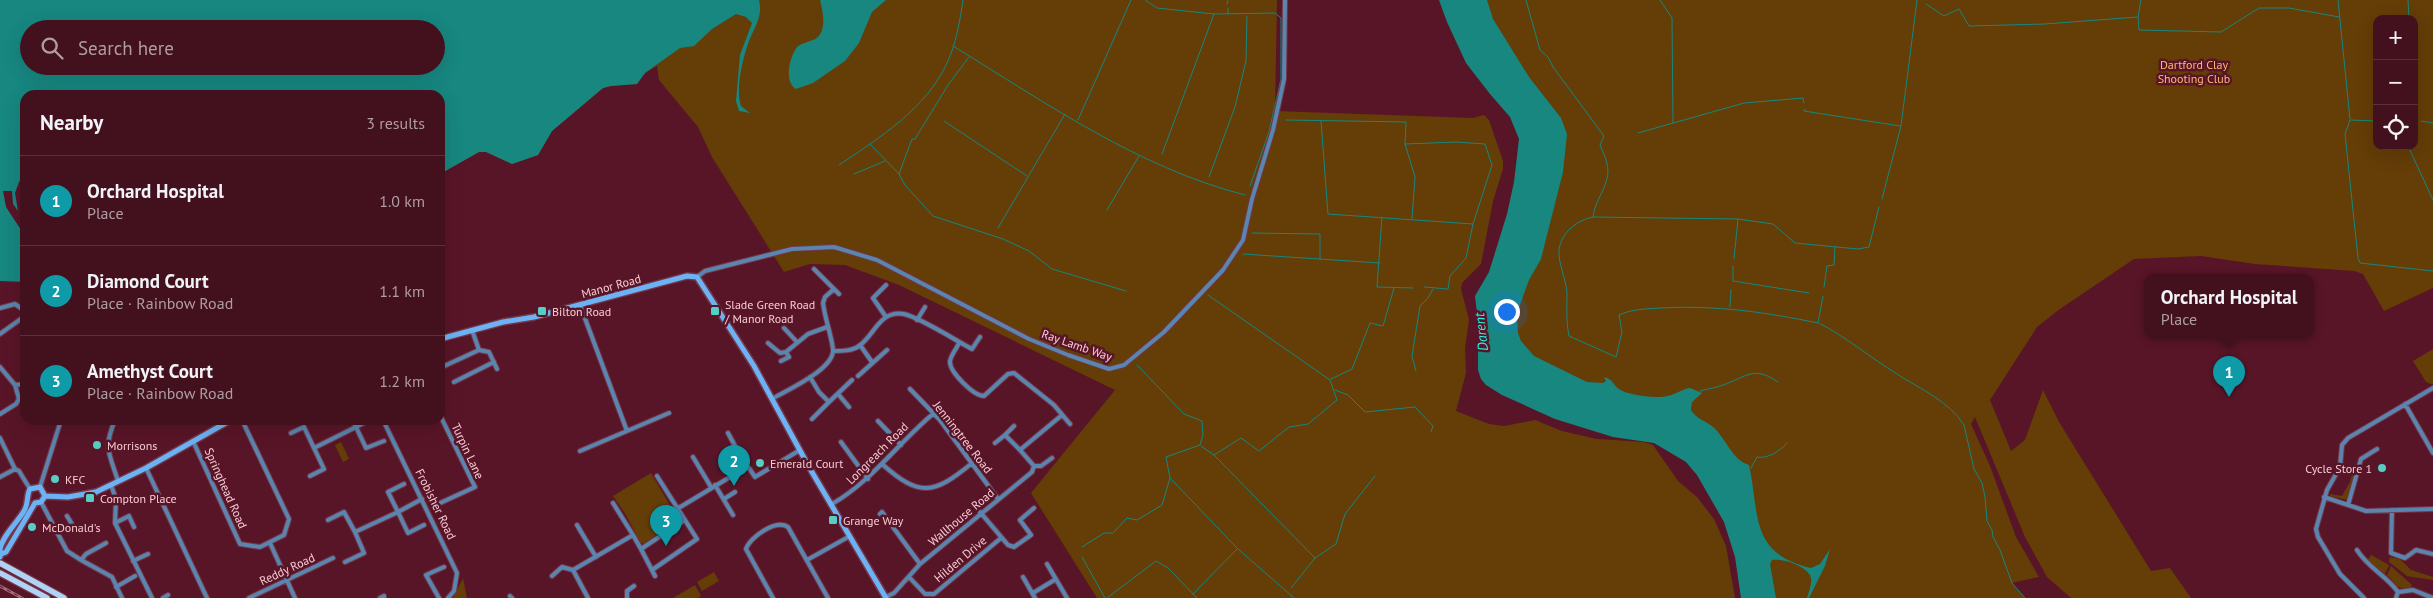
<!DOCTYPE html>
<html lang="en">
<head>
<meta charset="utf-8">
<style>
  :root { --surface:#43101e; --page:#4a1927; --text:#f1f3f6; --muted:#af9da4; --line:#5b303c; --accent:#56cec4 }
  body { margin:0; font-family:"PT Sans",sans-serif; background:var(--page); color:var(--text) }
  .controls { position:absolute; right:15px; top:15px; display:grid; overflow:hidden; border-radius:10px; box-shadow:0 5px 20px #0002 }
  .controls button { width:45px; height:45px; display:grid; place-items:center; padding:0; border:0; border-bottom:1px solid var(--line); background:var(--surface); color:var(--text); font:25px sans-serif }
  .you { position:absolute; left:1506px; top:311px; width:18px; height:18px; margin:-12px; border:4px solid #fff; border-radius:50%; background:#1a73e8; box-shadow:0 0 0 8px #1a73e833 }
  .badge { display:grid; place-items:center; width:32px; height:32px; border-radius:50%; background:var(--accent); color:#fff; font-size:16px; font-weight:700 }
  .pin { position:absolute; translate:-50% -41px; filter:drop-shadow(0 1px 2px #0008) }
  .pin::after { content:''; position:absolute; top:26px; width:18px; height:15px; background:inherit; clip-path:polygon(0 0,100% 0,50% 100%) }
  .popup { position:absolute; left:2144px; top:274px; width:170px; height:65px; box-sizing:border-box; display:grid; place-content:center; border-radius:10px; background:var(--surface); filter:drop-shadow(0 1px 4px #0005); font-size:16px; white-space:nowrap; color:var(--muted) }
  .popup b { font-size:19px; color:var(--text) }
  .popup::after { content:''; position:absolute; left:50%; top:100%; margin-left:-10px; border:10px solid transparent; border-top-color:var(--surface) }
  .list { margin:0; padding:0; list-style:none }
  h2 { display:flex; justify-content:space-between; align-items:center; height:65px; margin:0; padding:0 20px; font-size:21px }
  h2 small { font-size:16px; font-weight:400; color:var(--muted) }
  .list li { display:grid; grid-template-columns:32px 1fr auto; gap:15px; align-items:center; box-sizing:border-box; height:90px; padding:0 20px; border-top:1px solid var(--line) }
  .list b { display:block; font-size:19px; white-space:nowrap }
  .list p { margin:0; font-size:16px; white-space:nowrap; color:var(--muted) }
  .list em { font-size:16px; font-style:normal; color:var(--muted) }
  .icon { flex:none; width:28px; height:28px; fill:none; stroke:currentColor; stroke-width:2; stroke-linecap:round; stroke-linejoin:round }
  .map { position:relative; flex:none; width:2433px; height:598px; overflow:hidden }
  .search { position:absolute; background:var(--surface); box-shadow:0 5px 20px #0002; left:20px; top:20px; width:425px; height:55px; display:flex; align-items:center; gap:12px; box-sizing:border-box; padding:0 18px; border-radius:28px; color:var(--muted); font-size:19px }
  .panel { position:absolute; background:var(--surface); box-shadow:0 5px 20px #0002; left:20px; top:90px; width:425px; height:335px; border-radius:15px }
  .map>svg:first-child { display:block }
  .green { fill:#643d07; fill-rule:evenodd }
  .water { fill:#178780; fill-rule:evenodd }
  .pier { fill:#591528 }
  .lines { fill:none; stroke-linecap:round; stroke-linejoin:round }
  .stream { stroke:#178780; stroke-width:1 }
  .street-casing { stroke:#753647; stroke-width:6 }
  .secondary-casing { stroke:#753647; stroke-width:8 }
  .primary-casing { stroke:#753647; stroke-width:8 }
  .street { stroke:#5985ae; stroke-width:4 }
  .secondary { stroke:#6bb3f5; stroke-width:5 }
  .primary { stroke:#b0d3f5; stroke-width:5.5 }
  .rail-casing { stroke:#a46b79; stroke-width:3 }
  .rail { stroke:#591528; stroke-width:1; stroke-dasharray:4; stroke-linecap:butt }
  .poi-dot { fill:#56cec4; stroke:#591528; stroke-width:2 }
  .labels { text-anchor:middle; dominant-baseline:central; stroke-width:5; stroke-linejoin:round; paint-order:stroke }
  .park-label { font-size:12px; fill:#fcbb72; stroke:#591528 }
  .street-label { font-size:12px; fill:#f7ccd3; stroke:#591528 }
  .poi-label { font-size:12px; fill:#f7ccd3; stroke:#591528; text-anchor:start }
  .water-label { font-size:14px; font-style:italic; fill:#26f3e7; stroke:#591528 }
</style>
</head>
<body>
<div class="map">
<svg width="2433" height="598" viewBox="0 0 2433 598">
  <rect width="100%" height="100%" fill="#591528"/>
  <path class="green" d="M635,0h642l-2,111 198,7 11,-3 5,5 14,41v8l-10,32 -12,63 -19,19 -1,6 8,31 -4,28 1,25 -10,38 33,13 15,2 31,-6 27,11 35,8 47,3 9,3 25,36 19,16 17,22 12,27 9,52h-638l-66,-105 84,-103 -216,-105 -54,-20 -35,-1 -26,8 -72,-115 -14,-30 -39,-47 -2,-14 -12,7 -8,11 -26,2 -8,2 -51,43 -14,24 -26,9 -26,-12h-7l-39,22z
    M1462,0h971v288l-49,23 -21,-37 -9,-3 -99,-7 -54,-8 -67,3 -74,50 -23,18 -47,73 21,51 14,-11 18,-50 16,32 92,149 19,-3 21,30h-120l-24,-21 -22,-40 -50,-120 -4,7 19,42 26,71 23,40 -27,6 13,15h-263l-29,-113 -223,-128 29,-236zM2377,19h37v127h-37z
    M2433,349v35h-2l-5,-2 -13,-21z
    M341,442l8,17 -6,3 -8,-17z
    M2353,469l3,1 -9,30 -17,-4v-2l12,2 8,-14z
    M651,473l24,41 3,1 2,4 -9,8h-3l-25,17 -3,-2 -14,-27 -13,-19z
    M2371,555l18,10 -4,9 -18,-13z
    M2390,557l10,2 11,11 22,7v3l-26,-4 -18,-14z
    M2391,566l21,19 -1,3c-17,1 -12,-2 -24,-13z
    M714,572l5,9 -17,10 -5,-9z
    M463,578l4,20h-14z
    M695,585l6,11 -3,2h-25z"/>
  <path class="water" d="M0,0h759c4,16 -4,26 -10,41 -6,17 -14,47 -8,65l9,7 -11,-2 -3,-10 4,-46 12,-32 -6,-6 -10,-3 -24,15 -18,17 -14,2 -35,25 -8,11 -26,2 -8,2 -51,43 -14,24 -26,9 -26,-12h-7l-39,22v-79h-415v187l-25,-1zM29,29h407v37h-407z
    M820,0h66l-14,12 -13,31 -14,18 -32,22 -17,6c-13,-8 -6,-34 2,-43 5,-3 10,-4 15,-6 15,-6 10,-28 7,-40z
    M1439,0h48l6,19 36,58 32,41 6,16 -4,38 -22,87 -12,21 -12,33 1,20 3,8 13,15 53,26 16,1 3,-2 -2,-4c9,2 9,8 15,12 8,6 39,10 48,7 8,-1 15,-7 23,-8l12,5 -10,9 -1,8c5,9 15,11 22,17 13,11 19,33 36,38 11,50 0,88 62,103l9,-4 10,-15 -5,17 -16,32h-2c2,-6 5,-14 4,-20 -3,-12 -29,-20 -39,-18l-2,4 6,34h-35l-6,-41 -11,-35 -27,-47 -11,-13 -32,-19 -41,-6 -58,-18 -53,-24 -16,-10 -5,-6 -3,-9v-48l-3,-26 14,-24 18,-58 7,-32 5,-43 -9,-22 -20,-23 -24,-31 -19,-41z"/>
  <path class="pier" d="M25,173l-1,30 1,33 -19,-29 -3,-16h9l1,13 5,7 -3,-18 4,-11z"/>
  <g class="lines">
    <path class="stream" d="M1145,0l12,8 57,6 61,-1 6,5v61l-12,53 -19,54
      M1526,0l14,50 8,7 5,10 51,69 -4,9c2,6 6,12 7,19 5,19 -12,34 -14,53
      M1660,0l12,18 1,105
      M2141,0l-3,17 1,13 82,2 38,-24h30l50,9
      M2338,0l12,119
      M2408,0l1,19
      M1227,4l1,-4
      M1926,4l18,12 15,-7 10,17 76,-2 92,-7
      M1228,8v6
      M953,46c93,57 186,122 292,149
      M2414,81l3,36 -3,1
      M1805,109l-1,2 96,15
      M1078,120l53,-120
      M1286,120l120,2 -1,22 10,33 -3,42
      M944,121l83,55
      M1321,121l7,93 145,10
      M2377,121l-27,-1 -5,14 13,124 2,5 73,8
      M2421,121l12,2
      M1638,133l106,-30 59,-5 1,5
      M870,144l29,30 6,11 28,31 70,23 26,12 23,18 74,22
      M1405,144l51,-2 29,2 7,21 -19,59 -7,34 -16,18 -2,13 -24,-2
      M2408,146l25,54
      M1162,154l52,-140
      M839,165c40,-27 87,-56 108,-102 9,-19 13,-42 16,-63
      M854,174l31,-13
      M899,174l13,-35h3l33,-54 21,-28
      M1209,177l26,-70 11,-46 1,-45
      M1882,199l19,-73 16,-126
      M1107,210l32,-54
      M1382,217l-5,70 36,1
      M998,228l67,-114
      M1252,233l68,1v25
      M1243,254l137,9
      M1734,259l4,-40
      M1733,266v15l76,12
      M1824,287l3,-21 7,-1 1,-18
      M1208,295l122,85 7,20 -29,24 -19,3 -30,24 -18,-13 -27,17
      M1823,296l-5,27c-53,-11 -103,-18 -157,-15 -15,1 -29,1 -42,7l3,17 -6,25 -47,-21c-3,-15 -2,-28 -2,-43 -1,-14 -9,-30 -8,-43 2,-18 19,-30 34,-33l145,2 35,5 22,19 63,6 11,-2 10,-40
      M1730,307l1,-17
      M1819,323c27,14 52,35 78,51 23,15 52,27 67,51l10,44 8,14 3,14 2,24 5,9 1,7 7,13 12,33 13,15
      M1416,371l-4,-15 8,-50 8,-8 5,-9
      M1331,379l21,-10 18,-46 13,3 11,-38
      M1335,390l13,5 17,17 50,-5 18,19 -2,6
      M1700,391c7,-2 15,-3 23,-6 23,-8 31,-20 55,-3
      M1201,446l13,9 101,103
      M1751,468l6,-11c11,2 23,-6 30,-14
      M1170,478l67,70 57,50
      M1082,547l22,-14h9l14,-15 10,2 25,-15 8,-27 -4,-21 34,-12 3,-10 -1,-14 -18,-7 -47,-49
      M1082,557l23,41
      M1291,588l24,-30 21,-14 9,-30 30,-38
      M1193,594l44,-45
      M1107,598l49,-37 12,7 29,30"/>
    <defs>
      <path id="street" d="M814,269l25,25
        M697,277l8,-6 87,-22 42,-2 43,13 152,79 39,16 41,14 15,-4 40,-33 59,-62 20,-30 9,-41 21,-69 11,-51 1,-79
        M886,285l-13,13 13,19
        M580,305l47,126 42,-18
        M0,308l15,-4 10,7
        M917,320l8,-13
        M784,328l13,14
        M472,330l7,20 10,2 8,17
        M0,334l25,-18
        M768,343l12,10 6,-1
        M959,343c-2,5 -8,12 -9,18 -1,11 24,35 34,35l24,-22 6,-1 40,32 16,19
        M860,345l12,17
        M833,351c9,0 19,0 26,-5 16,-11 20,-36 45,-32 17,4 51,26 68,35l8,-12
        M781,361l8,-4 -3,-5 22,-18 19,-7
        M0,367l15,18 4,14 -3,5 -16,10
        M440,368l39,-18
        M858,376l29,-26
        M810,377l9,15 10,10 -17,17
        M454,382l40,-20
        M15,385l10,-1
        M910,389l30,31 58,79
        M838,394l11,13
        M772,399c15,-9 63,-30 61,-50 -2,-15 -8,-30 -10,-46l2,-6 9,-8
        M829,402l23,-22
        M2405,404l28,49
        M115,420c-12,29 -6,32 3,61
        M369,420l-13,7 10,21 18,-7
        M383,420l74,153 -3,18 -6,7
        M878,421l23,24
        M291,433l13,-6 10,21 42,-21 -4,-7
        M728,433l19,35
        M1005,435l9,-9
        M0,438l15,31 4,2 11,18
        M193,441l47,103 20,3 24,-12 5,-16 -47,-99
        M841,442l27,37
        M995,443l10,-8 15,15
        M580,451l47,-20
        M693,457l18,30
        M882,464c38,34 52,30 89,0
        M1034,466l-14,-16 42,-35
        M146,468l61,130
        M310,476l14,-7 -10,-21
        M0,477l15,-8
        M404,484l-16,8 10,20 24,-13
        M111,485l5,14 -1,24 37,75
        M715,485l18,30
        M40,487l21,-67
        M2324,497l42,14 67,-2
        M724,499l11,-7
        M41,502l26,49 14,9 5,-6 20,-11
        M613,503l20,32
        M438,504l37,-17 -35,-72
        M832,504c40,-23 66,-61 102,-91
        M2348,505l13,-46 16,-10
        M677,509l68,-41h4l6,9 45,-27
        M2392,510l-1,43 14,5 11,-8 17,4
        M980,512l28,33 6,2 17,-12 -11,-15 14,-12
        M880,514l2,-2 38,52
        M328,520l16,-8 11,20
        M115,523l14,-7 5,11
        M577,525l19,32
        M57,533l15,-9 -5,-8
        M270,543l25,55
        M641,549l14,27
        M2357,550c11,18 29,25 41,42l-2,6
        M81,560l31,17 10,21
        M807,560l43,-24
        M133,561l15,-7
        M345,562l19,-9 -9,-21 43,-20 10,21 16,-8
        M1047,564l20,34
        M652,570l45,-31 -40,-63
        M552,576l10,-9 11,3
        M909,577l16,17h9l67,-56
        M1023,577l12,21
        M116,587l19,-11
        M2398,592l15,-2 20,8
        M1033,593l23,-14
        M510,596l2,2
        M886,597l8,-4 26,-29 112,-92 2,-6h7l11,-8
        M163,598l5,-3
        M249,598l84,-40
        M380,598l4,-2v2
        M439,598l-13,-23 18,-8
        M588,598l-15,-28 60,-35 8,14 42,-28
        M627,598v-7l7,-5
        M773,598l-27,-49c4,-12 30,-30 42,-22l40,71
        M2364,598l-24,-24 -22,-37 -2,-8 11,-39 13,-23 2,-22 6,-7 85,-50"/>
      <path id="secondary" d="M440,339l63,-17 31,-5 153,-41 10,1 57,89 55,101 77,131
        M45,496l23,1 28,-5 50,-24 85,-48
        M1,554l5,-2 29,-49 6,-1 4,-6
        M0,557c1,-3 0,-6 0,-8 3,-14 17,-26 24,-38 5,-8 2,-15 6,-22l10,-2 5,9"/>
      <path id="primary" d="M0,563l64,35
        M0,573l47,25"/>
    </defs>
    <use href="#street" class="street-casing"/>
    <use href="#secondary" class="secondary-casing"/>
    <use href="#primary" class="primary-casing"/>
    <use href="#street" class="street"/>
    <use href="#secondary" class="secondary"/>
    <use href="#primary" class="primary"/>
    <defs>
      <path id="rail" d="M0,586l22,12"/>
    </defs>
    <use href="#rail" class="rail-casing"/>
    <use href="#rail" class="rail"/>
  </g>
  <g class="poi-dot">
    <rect x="537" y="306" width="10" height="10" rx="2.5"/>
    <rect x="710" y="306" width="10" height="10" rx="2.5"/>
    <circle cx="97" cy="445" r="5"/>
    <circle cx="760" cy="463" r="5"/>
    <circle cx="2382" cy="468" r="5"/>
    <circle cx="55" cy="479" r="5"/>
    <rect x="85" y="493" width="10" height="10" rx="2.5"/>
    <rect x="828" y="515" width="10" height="10" rx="2.5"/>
    <circle cx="32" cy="527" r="5"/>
  </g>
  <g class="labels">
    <g class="park-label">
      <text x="2194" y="64">Dartford Clay<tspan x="2194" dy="14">Shooting Club</tspan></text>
    </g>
    <g class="street-label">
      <text transform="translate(611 286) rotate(-15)">Manor Road</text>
      <text transform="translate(1077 345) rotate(19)">Ray Lamb Way</text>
      <text transform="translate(963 437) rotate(52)">Jenningtree Road</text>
      <text transform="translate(468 451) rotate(65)">Turpin Lane</text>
      <text transform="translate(877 453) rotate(-45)">Longreach Road</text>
      <text transform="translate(226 488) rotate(66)">Springhead Road</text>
      <text transform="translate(436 504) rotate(64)">Frobisher Road</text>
      <text transform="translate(961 517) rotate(-40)">Wallhouse Road</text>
      <text transform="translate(960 559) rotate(-40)">Hilden Drive</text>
      <text transform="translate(287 569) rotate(-25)">Reddy Road</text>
    </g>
    <g class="poi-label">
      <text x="725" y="304">Slade Green Road<tspan x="725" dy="14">/ Manor Road</tspan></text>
      <text x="552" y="311">Bilton Road</text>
      <text x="107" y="445">Morrisons</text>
      <text x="770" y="463">Emerald Court</text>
      <text x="2372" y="468" text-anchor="end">Cycle Store 1</text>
      <text x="65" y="479">KFC</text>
      <text x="100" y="498">Compton Place</text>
      <text x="843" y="520">Grange Way</text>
      <text x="42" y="527">McDonald's</text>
    </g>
    <g class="water-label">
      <text transform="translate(1481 332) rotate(-96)">Darent</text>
    </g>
  </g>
</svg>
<div class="controls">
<button>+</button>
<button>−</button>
<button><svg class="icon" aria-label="locate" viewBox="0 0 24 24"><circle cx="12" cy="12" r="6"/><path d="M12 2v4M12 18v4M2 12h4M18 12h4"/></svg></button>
</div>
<div class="you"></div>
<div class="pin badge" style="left:2229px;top:397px;background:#0f9aa8">1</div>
<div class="popup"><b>Orchard Hospital</b>Place</div>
<div class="pin badge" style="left:734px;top:486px;background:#0f9aa8">2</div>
<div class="pin badge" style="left:666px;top:546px;background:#0f9aa8">3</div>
<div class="search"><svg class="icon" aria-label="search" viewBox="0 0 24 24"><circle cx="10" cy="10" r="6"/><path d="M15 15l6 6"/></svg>Search here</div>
<section class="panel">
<h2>Nearby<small>3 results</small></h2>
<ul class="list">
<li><span class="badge" style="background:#0f9aa8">1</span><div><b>Orchard Hospital</b><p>Place</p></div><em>1.0 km</em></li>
<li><span class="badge" style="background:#0f9aa8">2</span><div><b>Diamond Court</b><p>Place · Rainbow Road</p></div><em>1.1 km</em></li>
<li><span class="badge" style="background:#0f9aa8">3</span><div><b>Amethyst Court</b><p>Place · Rainbow Road</p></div><em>1.2 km</em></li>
</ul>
</section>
</div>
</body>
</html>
